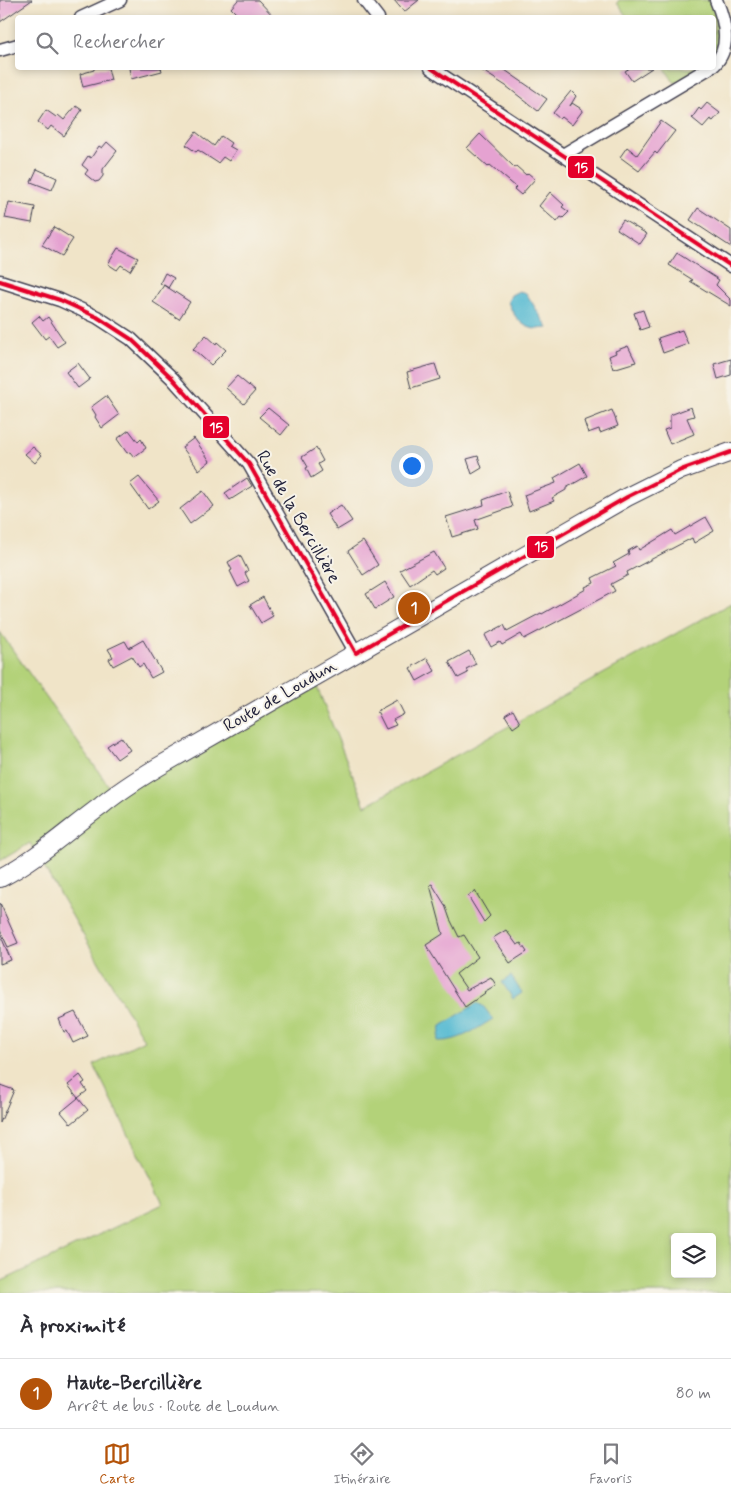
<!DOCTYPE html>
<html lang="fr">
<head>
<meta charset="utf-8">
<style>
  :root { --surface:#fff; --page:#f7f7f7; --text:#2b2b33; --muted:#7c7c81; --line:#e1e1e2; --accent:#b45309 }
  body { margin:0; font-family:Mynerve,sans-serif; background:var(--page); color:var(--text) }
  .controls { position:absolute; right:15px; bottom:15px; display:grid; overflow:hidden; border-radius:5px; box-shadow:0 2px 8px #0003 }
  .controls button { width:45px; height:45px; display:grid; place-items:center; padding:0; border:0; border-bottom:1px solid var(--line); background:var(--surface); color:var(--text); font:25px sans-serif }
  .you { position:absolute; left:411px; top:465px; width:18px; height:18px; margin:-12px; border:4px solid #fff; border-radius:50%; background:#1a73e8; box-shadow:0 0 0 8px #1a73e833 }
  .badge { display:grid; place-items:center; width:32px; height:32px; border-radius:50%; background:var(--accent); color:#fff; font-size:16px; font-weight:700 }
  .pin { position:absolute; translate:-50% -50%; border:2px solid #fff; box-shadow:0 1px 5px #0006 }
  .list { margin:0; padding:0; list-style:none }
  h2 { display:flex; justify-content:space-between; align-items:center; height:65px; margin:0; padding:0 20px; font-size:21px }
  h2 small { font-size:16px; font-weight:400; color:var(--muted) }
  .list li { display:grid; grid-template-columns:32px 1fr auto; gap:15px; align-items:center; box-sizing:border-box; height:70px; padding:0 20px; border-top:1px solid var(--line) }
  .list b { display:block; font-size:19px; white-space:nowrap }
  .list p { margin:0; font-size:16px; white-space:nowrap; color:var(--muted) }
  .list em { font-size:16px; font-style:normal; color:var(--muted) }
  .icon { flex:none; width:28px; height:28px; fill:none; stroke:currentColor; stroke-width:2; stroke-linecap:round; stroke-linejoin:round }
  .map { position:relative; flex:none; width:731px; height:1293px; overflow:hidden }
  .search { position:absolute; background:var(--surface); box-shadow:0 2px 8px #0003; left:15px; right:15px; top:15px; height:55px; display:flex; align-items:center; gap:12px; box-sizing:border-box; padding:0 18px; border-radius:5px; color:var(--muted); font-size:19px }
  .sheet { height:135px; background:var(--surface) }
  nav { display:flex; justify-content:space-around; align-items:center; box-sizing:border-box; height:70px; border-top:1px solid var(--line); background:var(--surface); font-size:14px; color:var(--muted) }
  nav a { display:grid; justify-items:center; gap:2px }
  nav .on { color:var(--accent) }
  .map>svg:first-child { display:block }
  .green { fill:#b3d279; stroke:#6a7a5a; fill-rule:evenodd }
  .water { fill:#54bad2; stroke:#3b6e86 }
  .building { fill:#e5a2d1 }
  .lines { fill:none; stroke-linecap:round; stroke-linejoin:round }
  .street-casing { stroke:#413f50; stroke-width:15 }
  .secondary-casing { stroke:#413f50; stroke-width:20 }
  .street { stroke:#fff; stroke-width:12 }
  .secondary { stroke:#fff; stroke-width:18 }
  .bus-1-casing { stroke:#f7f3e8; stroke-width:8 }
  .bus-1 { stroke:#e4002b; stroke-width:4 }
  .labels { text-anchor:middle; dominant-baseline:central; stroke-width:4; stroke-linejoin:round; paint-order:stroke }
  .street-label { font-size:18px; fill:#22223b; stroke:#f7f3e8 }
  .line-badge { stroke:#f7f3e8; stroke-width:2 }
  .badge-label { font-size:14px; text-anchor:middle; font-weight:bold; fill:#fff }
</style>
</head>
<body>
<div class="map">
<svg width="731" height="1293" viewBox="0 0 731 1293">
  <rect width="100%" height="100%" fill="#f7f3e8"/>
  <filter id="ink" filterUnits="userSpaceOnUse"><feTurbulence type="fractalNoise" baseFrequency=".02" numOctaves="2"/><feDisplacementMap in="SourceGraphic" scale="10" xChannelSelector="R" yChannelSelector="G"/><feConvolveMatrix kernelMatrix="1 2 1 2 8 2 1 2 1" color-interpolation-filters="sRGB"/></filter>
  <filter id="wash" filterUnits="userSpaceOnUse"><feTurbulence type="fractalNoise" baseFrequency=".0096" numOctaves="4" result="noise"/><feDisplacementMap in="SourceGraphic" scale="20" xChannelSelector="R" yChannelSelector="G"/><feGaussianBlur stdDeviation="1.12" result="paint"/><feColorMatrix in="noise" values="0 0 0 0 0 0 0 0 0 0 0 0 0 0 0 0 0 1.4 0 .05"/><feComposite in="paint" operator="in"/></filter>
  <g filter="url(#wash)">
    <rect width="100%" height="100%" fill="#f0e4c8"/>
    <path class="green" d="M619,0h91l13,32 -9,28v-42l-87,-1 -10,-14z
      M664,68h37l-26,15z
      M731,603v690h-731v-11l163,-78 -69,-139 50,-25 -114,-197 -30,18v-229l115,163 202,-108 48,119zM675,1237h37v37h-37z"/>
    <path class="water" d="M519,291l7,2 22,35c-5,0 -12,2 -17,0 -12,-3 -19,-16 -23,-26l3,-7z
      M511,976l11,17 -9,6 -11,-17z
      M477,1003l6,3 10,13c-17,10 -34,23 -55,22l3,-15z"/>
    <g id="blocks">
      <path class="building" d="M0,0h32l-32,22z
        M238,0h20l17,18h-34l-10,-10z
        M394,0h25l-15,12z
        M94,68h14l3,12 -28,7 -3,-13 14,-4z
        M129,68h32l1,3 -31,8z
        M478,68h24l45,31 -9,12 -32,-25z
        M630,68h22l-20,13 -7,-10z
        M571,91l5,5 -6,10 2,-3 11,7 -11,15 -10,-8 -2,2 -7,-6z
        M707,103l13,10 -7,8 -3,-2 -7,8 -11,-9 7,-10 2,2z
        M76,106l6,4 -18,26 -13,-10 -3,4 -10,-8 8,-12 10,7 2,-2 6,5z
        M661,121l14,10 -18,23 -2,-2 -16,19 -19,-14 7,-10 10,8z
        M196,132l18,14 7,-10 10,7 -2,3 7,4 -7,11 -6,-4 -5,6 -20,-13 -2,2 -10,-7z
        M480,134l35,34 1,-2 10,9 2,-2 7,6 -14,16 -7,-6 2,-2 -26,-22 -2,2 -21,-19z
        M107,142l10,9 -14,18v7l-4,5 -4,1 -10,-8 3,-4 -6,-5 6,-9 3,2 8,-12 3,2z
        M37,169l20,9 -5,12 -21,-8z
        M550,192l14,13 -2,2 7,5 -6,6 -2,-1 -4,5 -18,-16z
        M9,202l26,5 -3,16 -27,-5z
        M698,208l33,22v17l-41,-27z
        M623,220l24,14 -7,10 -23,-15z
        M54,227l19,12 -11,17 -20,-11z
        M118,248l20,10 -8,13 -9,-6 -4,5 -9,-6z
        M677,253l42,27 -3,5 15,15v6l-41,-25 3,-1 -24,-15z
        M165,273l9,5 -6,10 -8,-5z
        M164,285l26,17 -11,17 -26,-17z
        M643,310l6,17 -9,3 -6,-17z
        M39,316l4,5 5,-4 17,25 -8,5 -8,-11 -4,3 -13,-17z
        M682,330l6,14 -25,9 -5,-15z
        M206,335l10,9 1,-2 9,8 -15,15 -18,-16z
        M628,346l8,16 -23,7 -4,-13 7,-3 -1,-2z
        M731,359v16l-13,4 -4,-15z
        M78,363l12,16 -12,9 -12,-16z
        M435,364l5,15 -29,9 -4,-16z
        M237,376l18,15 -11,13 -18,-16z
        M106,396l13,19 -17,13 -7,-11 1,-2 -5,-8z
        M691,407l3,9 -7,2 7,16 -24,10 -6,-14 6,-2v-13z
        M268,408l21,17 -8,10 -22,-18z
        M612,410l6,16 -18,7 -1,-4 -11,4 -4,-12z
        M129,430l9,12 3,-3 5,9 -12,9 -4,-5 -3,1 -10,-14z
        M194,438l16,23 -11,9 -17,-23z
        M33,447l9,8 -7,8 -10,-9z
        M316,448l7,13 -5,3 4,7 -11,7 -5,-10 2,-1 -6,-10z
        M478,456l4,12 -10,6 -5,-15z
        M580,463l7,13 -21,12v2l-14,8 2,3 -25,10 -5,-16 32,-12 -2,-5z
        M139,477l20,24 -11,8 -18,-25z
        M247,478l5,8 -22,14 -5,-7z
        M203,491l11,15 -24,18 -10,-15z
        M507,491l5,16 -37,13 3,9 -26,8 -6,-20 38,-12 -1,-5z
        M341,505l11,16 -15,9 -10,-16z
        M706,517l8,14 -20,12 -2,-5 -65,34 1,3 -17,9 4,7 -91,48 -3,-5 -19,11 -2,-3 -9,5 -6,-12 19,-10 3,6 34,-18 1,1 44,-25 -1,-2 9,-4 -2,-5 24,-12 -3,-3 16,-9 -1,-3 9,-5 2,4 33,-20 3,5z
        M363,541l15,24 -15,10 -15,-24z
        M434,552l10,16 -9,6 -3,-4 -22,15 -10,-15z
        M240,555l8,16 -3,2 4,8 -11,6 -8,-16 2,-1 -4,-8z
        M385,582l9,15 -19,12 -9,-15z
        M263,597l10,19 -12,7 -11,-18z
        M143,640l19,32 -11,6 -8,-14 -4,3 -7,-11 -19,10 -4,-7 4,-2 -5,-8 17,-8 4,7z
        M469,651l7,13 -10,5 2,4 -10,5 -9,-16z
        M427,658l8,13 -18,10 -7,-13z
        M397,700l7,14 -11,6 3,5 -10,4 -9,-18z
        M513,710l7,13 -7,5 -8,-13z
        M121,737l9,13 -13,9 -10,-13z
        M432,884l13,21 5,14 9,18 5,-2 14,22 -22,17 11,16 24,-13 5,8 -12,7 1,1 -20,14 -39,-62 17,-11 -13,-49z
        M475,891l15,25 -6,6 -16,-26z
        M0,903l18,40 -10,4 -8,-17z
        M506,930l11,15 4,-2 6,9 -17,11 -17,-25z
        M0,934l11,26 -11,4z
        M75,1012l13,24 -15,7 -6,-12 -3,1 -5,-13z
        M80,1075l5,7 -3,2 5,7 -9,7 -10,-13z
        M0,1085l14,5 -14,33z
        M78,1098l10,12 -17,14 -10,-12z"/>
    </g>
  </g>
  <g filter="url(#ink)">
    <use href="#blocks" fill-opacity="0" stroke="#413f50" stroke-width="1"/>
    <g class="lines">
      <defs>
        <path id="street" d="M364,0l14,18
          M81,18l39,-18
          M0,50l18,-5
          M714,65c17,-17 12,-42 2,-65
          M431,68l300,198
          M563,155l146,-87
          M0,281l60,19 37,17 34,22 41,39 77,86 107,189"/>
        <path id="secondary" d="M0,878c37,-19 68,-48 101,-72 18,-15 37,-27 57,-39l469,-270 54,-27 50,-18"/>
      </defs>
      <use href="#street" class="street-casing"/>
      <use href="#secondary" class="secondary-casing"/>
      <use href="#street" class="street"/>
      <use href="#secondary" class="secondary"/>
      <defs>
        <path id="bus-1" d="M431,68l300,198
          M0,281l60,19 37,17 34,22 41,39 77,86 107,189
          M356,653l271,-156 54,-27 50,-18"/>
      </defs>
      <use href="#bus-1" class="bus-1-casing"/>
      <use href="#bus-1" class="bus-1"/>
    </g>
  </g>
  <g class="labels">
    <g class="street-label">
      <text transform="translate(298 517) rotate(60)">Rue de la Bercillière</text>
      <text transform="translate(280 696) rotate(-30)">Route de Loudun</text>
    </g>
  </g>
  <g class="line-badge">
    <rect x="567" y="155" width="28" height="24" rx="5" fill="#e4002b"/>
    <rect x="202" y="415" width="28" height="24" rx="5" fill="#e4002b"/>
    <rect x="526" y="535" width="29" height="24" rx="5" fill="#e4002b"/>
  </g>
  <g class="badge-label">
    <text x="581" y="172">15</text>
    <text x="216" y="432">15</text>
    <text x="541" y="551">15</text>
  </g>
</svg>
<div class="controls">
<button><svg class="icon" aria-label="layers" viewBox="0 0 24 24"><path d="M12 4l9 5-9 5-9-5zM3 14l9 5 9-5"/></svg></button>
</div>
<div class="you"></div>
<div class="pin badge" style="left:414px;top:608px">1</div>
<div class="search"><svg class="icon" aria-label="search" viewBox="0 0 24 24"><circle cx="10" cy="10" r="6"/><path d="M15 15l6 6"/></svg>Rechercher</div>
</div>
<section class="sheet">
<h2>À proximité<small></small></h2>
<ul class="list">
<li><span class="badge">1</span><div><b>Haute-Bercillière</b><p>Arrêt de bus · Route de Loudun</p></div><em>80 m</em></li>
</ul>
</section>
<nav>
<a class="on"><svg class="icon" aria-label="map" viewBox="0 0 24 24"><path d="M3 6l6-2 6 2 6-2v14l-6 2-6-2-6 2zM9 4v14M15 6v14"/></svg>Carte</a>
<a><svg class="icon" aria-label="directions" viewBox="0 0 24 24"><path d="M12 3l9 9-9 9-9-9zM9 14v-3h6M13 9l2 2-2 2"/></svg>Itinéraire</a>
<a><svg class="icon" aria-label="saved" viewBox="0 0 24 24"><path d="M7 4h10v16l-5-4-5 4z"/></svg>Favoris</a>
</nav>
</body>
</html>
